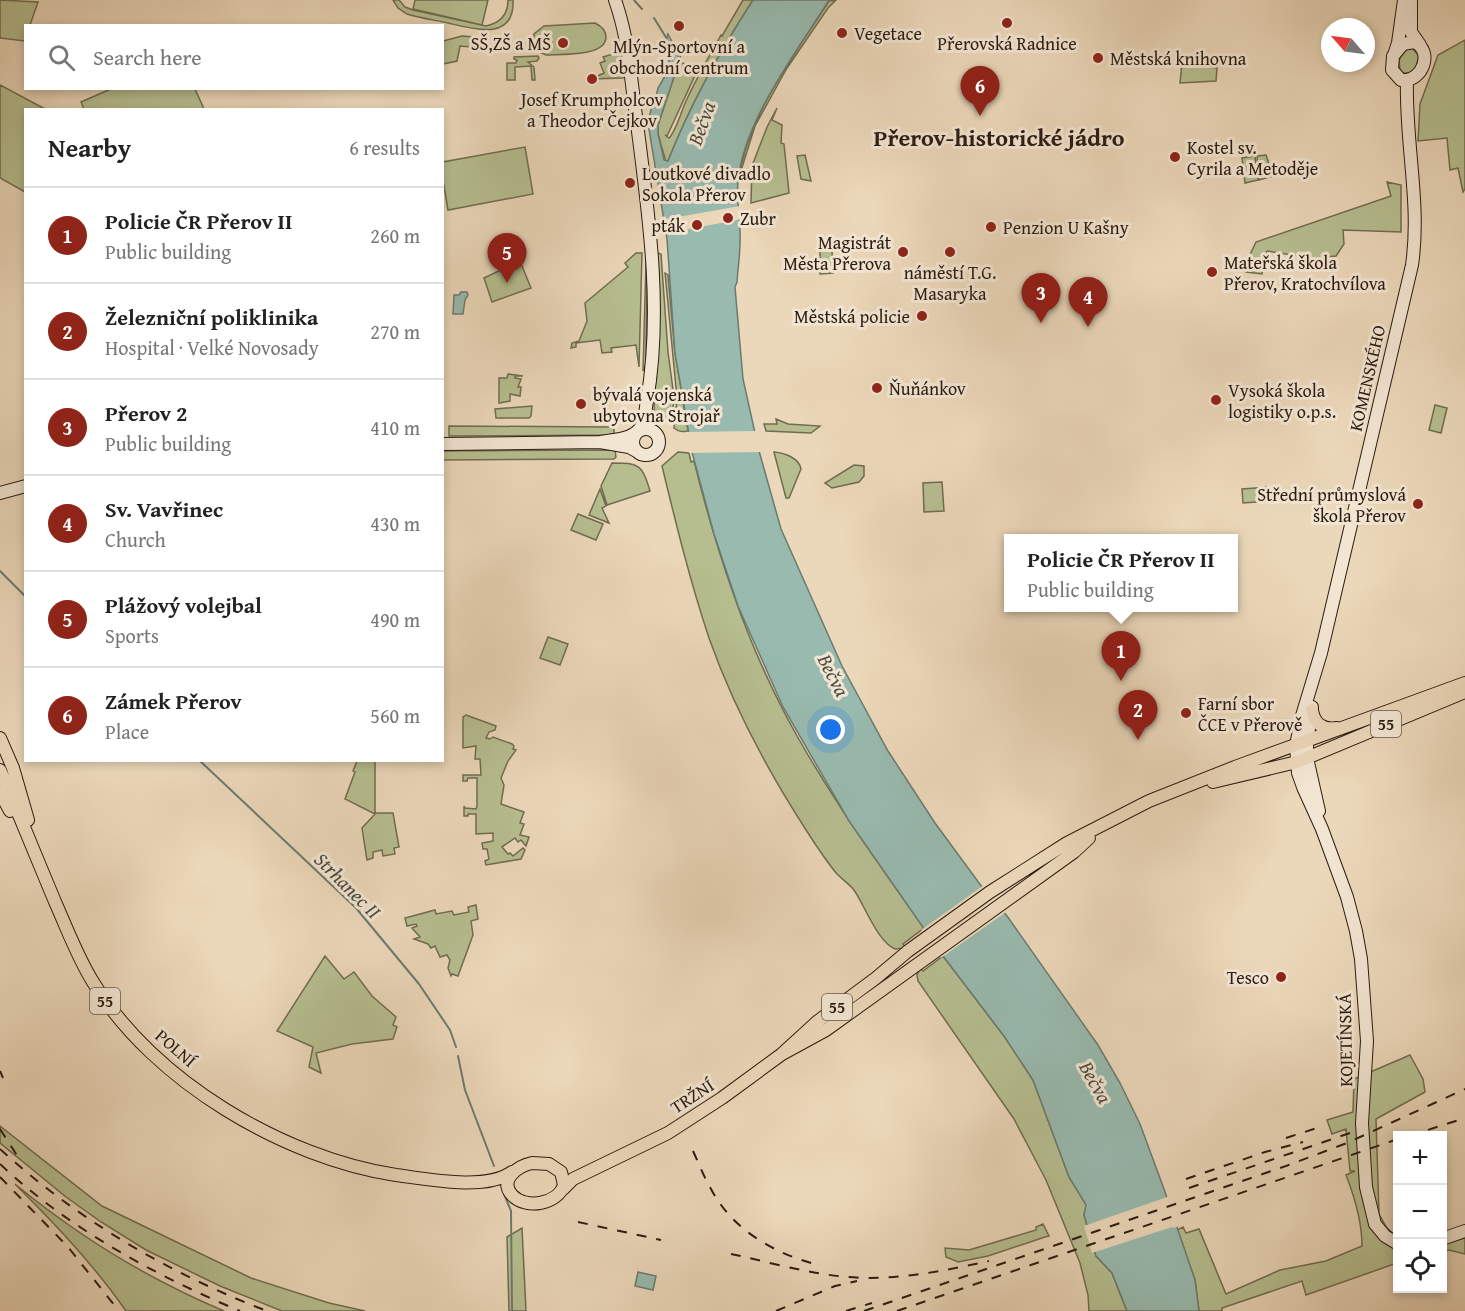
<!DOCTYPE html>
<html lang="en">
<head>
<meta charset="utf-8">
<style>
  :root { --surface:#fff; --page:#f2f2f2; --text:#222; --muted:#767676; --line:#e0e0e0; --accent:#8f2418 }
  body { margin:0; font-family:"Gentium Book Plus",serif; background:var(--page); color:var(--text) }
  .controls { position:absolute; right:18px; bottom:18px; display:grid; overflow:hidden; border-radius:0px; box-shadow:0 3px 9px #0003 }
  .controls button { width:54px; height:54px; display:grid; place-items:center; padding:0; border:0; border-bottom:2px solid var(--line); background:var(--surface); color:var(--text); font:30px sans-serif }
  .compass { position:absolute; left:1321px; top:18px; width:54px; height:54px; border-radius:50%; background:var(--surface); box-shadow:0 3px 9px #0003; rotate:298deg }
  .you { position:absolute; left:831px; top:730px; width:21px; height:21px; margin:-15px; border:4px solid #fff; border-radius:50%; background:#1a73e8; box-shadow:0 0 0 9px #1a73e833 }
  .badge { display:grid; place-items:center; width:39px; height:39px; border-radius:50%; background:var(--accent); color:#fff; font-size:20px; font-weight:700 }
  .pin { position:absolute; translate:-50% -50px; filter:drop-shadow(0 2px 3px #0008) }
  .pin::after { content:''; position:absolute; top:32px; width:21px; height:18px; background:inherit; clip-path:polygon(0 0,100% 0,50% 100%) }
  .popup { position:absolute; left:1004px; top:534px; width:234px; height:78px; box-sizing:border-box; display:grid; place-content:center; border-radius:0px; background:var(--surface); filter:drop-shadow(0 2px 4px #0005); font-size:20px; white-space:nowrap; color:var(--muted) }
  .popup b { font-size:22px; color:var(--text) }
  .popup::after { content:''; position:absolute; left:50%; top:100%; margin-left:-12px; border:12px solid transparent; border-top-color:var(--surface) }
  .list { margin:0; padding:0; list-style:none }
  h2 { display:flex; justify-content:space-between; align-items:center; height:78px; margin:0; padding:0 24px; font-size:26px }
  h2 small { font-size:20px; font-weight:400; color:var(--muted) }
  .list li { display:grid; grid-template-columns:39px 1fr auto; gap:18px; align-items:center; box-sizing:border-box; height:96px; padding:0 24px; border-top:2px solid var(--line) }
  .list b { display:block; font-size:22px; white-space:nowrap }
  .list p { margin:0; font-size:20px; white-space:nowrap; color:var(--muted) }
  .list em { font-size:20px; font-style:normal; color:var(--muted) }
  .icon { flex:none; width:33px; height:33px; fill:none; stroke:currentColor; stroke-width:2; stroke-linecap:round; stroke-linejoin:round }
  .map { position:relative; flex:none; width:1465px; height:1311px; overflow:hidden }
  .search { position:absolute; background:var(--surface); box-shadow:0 3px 9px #0003; left:24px; top:24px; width:420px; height:66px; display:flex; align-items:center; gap:15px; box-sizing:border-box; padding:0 21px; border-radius:0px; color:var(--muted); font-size:22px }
  .panel { position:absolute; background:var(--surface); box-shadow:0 3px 9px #0003; left:24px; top:108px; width:420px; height:654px; border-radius:0px }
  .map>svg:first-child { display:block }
  .green { fill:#b6be90; stroke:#706c50; stroke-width:1.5 }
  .water { fill:#98baaf; stroke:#6c7a6f; stroke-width:1.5 }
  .pier { fill:#ebd7b9 }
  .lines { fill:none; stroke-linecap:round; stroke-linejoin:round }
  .stream { stroke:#6c7a6f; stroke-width:2 }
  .secondary-casing { stroke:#2a1b10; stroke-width:14 }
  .primary-casing { stroke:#2a1b10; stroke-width:14 }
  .secondary { stroke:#f2e5d2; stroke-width:12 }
  .primary { stroke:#ebd7b9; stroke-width:12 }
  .rail { stroke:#2a1b10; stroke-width:2; stroke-dasharray:10 10; stroke-linecap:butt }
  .poi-dot { fill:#8f2418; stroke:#f2e5d2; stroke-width:2 }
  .labels { text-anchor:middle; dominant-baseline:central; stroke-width:6; stroke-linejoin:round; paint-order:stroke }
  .shield { fill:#f2e5d2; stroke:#66584a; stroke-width:1.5 }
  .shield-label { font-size:16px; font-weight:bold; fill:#2a1b10 }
  .poi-label { font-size:18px; fill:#2a1b10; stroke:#f2e5d2; text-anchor:start }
  .street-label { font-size:18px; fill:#2a1b10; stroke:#f2e5d2 }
  .water-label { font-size:20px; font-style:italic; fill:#4b4b40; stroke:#f2e5d2 }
  .district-label { font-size:24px; font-weight:bold; fill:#2a1b10; stroke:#f2e5d2 }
</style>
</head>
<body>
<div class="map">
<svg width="1465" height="1311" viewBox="0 0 1465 1311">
  <rect width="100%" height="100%" fill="#ebd7b9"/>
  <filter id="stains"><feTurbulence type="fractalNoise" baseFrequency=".00333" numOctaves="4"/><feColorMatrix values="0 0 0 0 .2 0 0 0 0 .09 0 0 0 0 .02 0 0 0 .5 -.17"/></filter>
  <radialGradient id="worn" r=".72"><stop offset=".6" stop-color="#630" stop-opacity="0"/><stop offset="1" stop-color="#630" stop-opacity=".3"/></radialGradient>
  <path class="green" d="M0,0l38,2 -8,23 -4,1 -1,15 -25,-3z
    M393,0h6l6,7 8,3 73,16c14,-3 22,-12 22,-26h5c2,42 -40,29 -65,23 -14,-3 -28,-5 -41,-9l-9,-6z
    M415,0h73l-6,25 -69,-16z
    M743,0h10c-33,51 -63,105 -85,161l-2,1 -8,-28v-9l20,-60v-12h2l1,9 16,9 -30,65 -2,-1 4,3c7,-7 12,-26 17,-37 10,-22 21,-41 35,-66l1,1z
    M836,0l-8,8 -41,60 -32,58 -16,51c10,-63 56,-123 90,-176z
    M595,23c6,3 11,7 11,14 0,20 -46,17 -60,18l-7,-3 -6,-7 1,-11 10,-8z
    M462,36l24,2 -4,10 -22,-2 -3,15 -14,3v-23z
    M1465,40v149l-2,3 -5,-24 -8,2 -3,-32 -29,3 2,-37 18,-49z
    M1412,48l7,8 -3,11 -6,6h-7l-3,-3 -1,-10 6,-10z
    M620,52l3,1 2,21 -2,4 -32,1 13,-6 -4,-10 5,-2 -2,-4z
    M538,56l1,2 -2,3 -9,1 6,5 1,13h-3l-1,-14 -16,1v13h-8v-17h9l1,-3 -3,-1v-2z
    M1182,63l35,5 -1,13 -36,2z
    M0,85l45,24 -19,1 -1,82 -25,-14z
    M113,88l82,1 9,20h-120l-3,-7z
    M777,108l-5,12 10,5 -1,18 3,1 5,49 -38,10 1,-37 15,-39z
    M525,147l8,47 -85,16 -5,-29v-19z
    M805,155l6,26 -10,-2 -4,-23z
    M1266,155l7,21 -14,4 -2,-24z
    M1255,156l3,24 -13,3 -3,-25z
    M1387,182l14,3v47l-58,-2 1,14 -8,12 -11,1 -1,3 -57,-9 -5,23 -16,-2 -3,-3 13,-27 135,-46z
    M829,247l1,4h2l1,22 -13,1v-26z
    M654,252l7,2 7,98 6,45 -2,23 -3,3 -15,-9 4,-128z
    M636,253h6l-3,114 -3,-22 -25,3 1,4 -10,1 -2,-13 -24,3v4l-5,1 1,-5 7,-2 8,-20 -2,-18 43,-36 -3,-4z
    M646,260l3,20 -2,2 -1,74 2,4 -5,11z
    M520,261l11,27 -39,14 -8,-24z
    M665,273l3,2 7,78 13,78c-6,1 -9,1 -14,-3l3,-30z
    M508,374l15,2h-8v2l6,1 -3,8h3l-1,9 -10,-2v7l-11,2v-25h8z
    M1435,405l12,3 -6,25 -12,-3z
    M532,406l-1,10 -2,2h-33l-1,-9z
    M776,419l12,5 32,2 -9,7 -45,-2 -2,-7h13z
    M449,426l161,1 4,2v6l-165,1z
    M615,450l1,7 -2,2 -171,1 -1,-9z
    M678,452l11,1 2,9 3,-1c21,85 48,170 89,249 40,77 91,147 141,218l-21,16 2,4 -10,1c-18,-8 -30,-43 -41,-59 -5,-6 -11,-10 -17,-16 -10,-12 -20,-27 -29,-41 -39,-60 -75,-127 -99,-195 -19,-57 -33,-114 -47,-172z
    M774,452c11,1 25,6 27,17l-12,29h-3z
    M612,463c27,0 30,1 38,28l-43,14 -6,-19z
    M854,465l10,1v10l-5,6 -27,6 -7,-5z
    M942,482l2,29 -20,1 -1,-29z
    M1269,487l1,14 -27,2 -1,-14z
    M600,489l6,17 -4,2 7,15 -20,-8z
    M578,514l25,10 -7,16 -25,-10z
    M548,637l20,7 -8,21 -20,-7z
    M466,715l30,11 -1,4 -6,2 -3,6 4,1 3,-2 19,7 2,2 -1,3 3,1 -8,11 -7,17 3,7 -3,19 23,8 -4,11 4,1 -4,11 9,2 -3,9 -5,-6 -3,2 -3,-4 -13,9 6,7 2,-1 3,3 10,-8 2,2 -4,9 -35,6 -1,-4 4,-2 -2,-10h-4l-1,-6 11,-2v-8l-17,1v-20h-8v2h-4v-10l1,2 11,1 1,-3v-28h-9l-1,3h-4v-6h18l-1,-16h-5l1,-13 -13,2v-31z
    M357,761h18v52h18l6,34 -5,1 1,6 -12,2 -1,-6 -9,2v6l-6,2 -5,-32 13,-14 -30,-15 10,-27 -2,-1z
    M476,905l2,14 -7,2 2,14 -15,41 -6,-2 -1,2 -3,-8 2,-8 -3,-5 -7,2 -5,-11 -4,2 -3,-4 -14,-5 6,-2 -8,-9 5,-2 -1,-2 -9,2 -2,-8 30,-8 1,4 16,-3 2,4 15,-3 -1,-5z
    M325,956l19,23 10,-7 18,24 24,21 -3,8 4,2 -4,12 -41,5 -36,9 5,20 -12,-6 4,-20 -36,-16z
    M943,956l61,80 29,44 36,97 18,28 -3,10 12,41 16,17 15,38h-38l-1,-16 -8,-32 -34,-83 -32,-61 -96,-138 -1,-6 3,-7 3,3z
    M1410,1055l13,24 2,13 -49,27 3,95 8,14 10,9v26l-91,32 -4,-14 -80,27v3h-23l-4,-31 -18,-50 6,-3 3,6 13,-4 27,65 54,-24 46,-9 36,-15c0,-24 -7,-48 -16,-71l9,-4h-5l-4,-42 -14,5 -5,-14 26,-8 1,-33z
    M0,1126l102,80 149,72 78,25 36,8h-83l-62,-25 -74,-36 -45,-28 -35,-25 -66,-54z
    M15,1184c63,52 133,95 209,127h-98c-32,-46 -71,-87 -111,-127z
    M1043,1224l6,12 -4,1 -57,19 -30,6 -12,-5 -1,-9 24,2 67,-20v-3z
    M1465,1225v29l-16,-4 -6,2 -1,-19z
    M522,1228l4,83h-17l-2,-74z"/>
  <path class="water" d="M753,0h76c-32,52 -86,121 -91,182 -2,18 2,33 2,50 1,17 -2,34 -3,50l-2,5 8,92 16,72 22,78 61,137 46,85 47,72 47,64 25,29 91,129 22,38 20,41 24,65 31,91 4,31h-72l-15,-38 -16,-17 -12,-41 2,-10 -17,-28 -36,-97 -29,-44 -61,-80 -94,-135 -66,-114 -45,-101 -24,-72 -22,-82 -17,-99 -8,-114 -19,-116 4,-18h2l4,-17 10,-17 1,-7 -1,-13 2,-5 -4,-7 2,-5 10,19 1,9 -21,63v9l6,26 4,1c22,-56 52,-110 85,-161z
    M461,292h6l1,3 -3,5 -2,14h-10l1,-19h5z
    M638,1272l18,4 -3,14 -18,-4z"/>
  <path class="pier" d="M740,206l2,13 -79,15 -2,-14z
    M757,431l5,21 -73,1 -4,-21z
    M984,885l22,27 -65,46 -20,-28z
    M1169,1194l10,32 -5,2 -2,-1 -80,26 -8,-27 83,-29z"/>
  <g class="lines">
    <path class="stream" d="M634,0l8,9
      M654,18l13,21
      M0,571l26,26
      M199,760l157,148 63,76 31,46 6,17
      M458,1056l7,34 29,76
      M504,1194l7,17 1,100"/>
    <defs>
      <path id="secondary" d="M1411,0v32l9,13
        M1414,42c20,8 9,41 -13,38l-9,-10 1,-14 10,-12z
        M1395,52l3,-9 6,-43
        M633 442a13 13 0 1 1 26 0a13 13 0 1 1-26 0Z
        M600,442c14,-3 33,-2 41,-15 5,-7 4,-18 6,-26 16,-94 1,-191 -11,-285 -6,-42 -7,-76 -21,-116
        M442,444l158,-2 29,5 9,5
        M0,493l26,-7
        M1312,707l-5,35v16l12,53
        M1442,1239l23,-8
        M1398,1244l-13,-8 -10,-12 -9,-37 -4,-64 5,-82 -6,-82 -5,-28 -9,-34 -25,-68 -19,-42 -5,-14 -2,-27 5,-27 20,-66 91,-388c9,-61 -7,-123 -5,-185"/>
      <path id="primary" d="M1312,710c2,14 11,20 25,18
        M0,738l13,30 15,52
        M0,770c19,44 37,89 56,134 12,27 22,54 37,78 60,99 191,176 303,193 31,4 90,16 116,-3
        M1213,782l84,-20 168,-70
        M0,792l10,19
        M782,1054l36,-33 58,-43 32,-27 82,-59 77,-49 82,-42 86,-34 230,-84
        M532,1163l17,1 12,8 3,13c-6,19 -38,25 -52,10 -14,-15 6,-29 20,-32z
        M563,1189l10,-10 95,-46 54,-35 60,-44 44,-24 248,-178 15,-14"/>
    </defs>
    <use href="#secondary" class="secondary-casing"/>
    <use href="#primary" class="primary-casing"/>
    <use href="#secondary" class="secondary"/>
    <use href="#primary" class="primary"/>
    <path class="rail" d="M0,1071l3,7
      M0,1129l18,28
      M1409,1136l56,-18
      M1286,1138l34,-11
      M0,1149c78,71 168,124 267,162
      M693,1151c6,13 11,26 18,38 21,40 62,64 104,75
      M0,1164c68,64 154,111 240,147
      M0,1177l68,70 51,64
      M1186,1179l79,-27 38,-10
      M1189,1188l161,-55
      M578,1222l83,18
      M731,1254c38,8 78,20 117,23 46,4 96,-6 141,-16
      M776,1311l59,-25 22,-5
      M846,1311l26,-8
      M864,1311l422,-145 61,-23 118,-54
      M897,1311l501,-172"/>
  </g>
  <g class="poi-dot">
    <circle cx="1007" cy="23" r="6"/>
    <circle cx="679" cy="26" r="6"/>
    <circle cx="842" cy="33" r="6"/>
    <circle cx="563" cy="43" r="6"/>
    <circle cx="1098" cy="58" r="6"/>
    <circle cx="592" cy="79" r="6"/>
    <circle cx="1175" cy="157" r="6"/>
    <circle cx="630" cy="183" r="6"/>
    <circle cx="728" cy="218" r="6"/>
    <circle cx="697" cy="225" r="6"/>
    <circle cx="991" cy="227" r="6"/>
    <circle cx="903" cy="252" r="6"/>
    <circle cx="950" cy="252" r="6"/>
    <circle cx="1212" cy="272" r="6"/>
    <circle cx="922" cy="316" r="6"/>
    <circle cx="877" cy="388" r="6"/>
    <circle cx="1216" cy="400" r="6"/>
    <circle cx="581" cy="404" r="6"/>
    <circle cx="1418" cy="504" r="6"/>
    <circle cx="1186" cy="713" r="6"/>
    <circle cx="1281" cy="977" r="6"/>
  </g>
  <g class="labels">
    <g class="shield">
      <rect x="1371" y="711" width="30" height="26" rx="4.5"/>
      <rect x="90" y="988" width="30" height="26" rx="4.5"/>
      <rect x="822" y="994" width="30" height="26" rx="4.5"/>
    </g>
    <g class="shield-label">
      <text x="1386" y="724">55</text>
      <text x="105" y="1001">55</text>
      <text x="837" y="1007">55</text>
    </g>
    <g class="poi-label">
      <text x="854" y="33">Vegetace</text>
      <text x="551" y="43" text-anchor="end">SŠ,ZŠ a MŠ</text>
      <text x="1007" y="43" text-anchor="middle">Přerovská Radnice</text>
      <text x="679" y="46" text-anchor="middle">Mlýn-Sportovní a<tspan x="679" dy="21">obchodní centrum</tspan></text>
      <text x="1110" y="58">Městská knihovna</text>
      <text x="592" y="99" text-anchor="middle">Josef Krumpholcov<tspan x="592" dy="21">a Theodor Čejkov</tspan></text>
      <text x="1187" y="147">Kostel sv.<tspan x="1187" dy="21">Cyrila a Metoděje</tspan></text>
      <text x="642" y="173">Loutkové divadlo<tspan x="642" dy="21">Sokola Přerov</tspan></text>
      <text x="740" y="218">Zubr</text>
      <text x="685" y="225" text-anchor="end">pták</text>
      <text x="1003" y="227">Penzion U Kašny</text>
      <text x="891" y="242" text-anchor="end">Magistrát<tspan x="891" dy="21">Města Přerova</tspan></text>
      <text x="1224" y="262">Mateřská škola<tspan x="1224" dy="21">Přerov, Kratochvílova</tspan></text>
      <text x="950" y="272" text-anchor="middle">náměstí T.G.<tspan x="950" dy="21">Masaryka</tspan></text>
      <text x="910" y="316" text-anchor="end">Městská policie</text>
      <text x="889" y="388">Ňuňánkov</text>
      <text x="1228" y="390">Vysoká škola<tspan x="1228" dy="21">logistiky o.p.s.</tspan></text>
      <text x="593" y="394">bývalá vojenská<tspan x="593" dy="21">ubytovna Strojař</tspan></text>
      <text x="1406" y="494" text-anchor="end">Střední průmyslová<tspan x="1406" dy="21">škola Přerov</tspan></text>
      <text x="1198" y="703">Farní sbor<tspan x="1198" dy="21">ČCE v Přerově</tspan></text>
      <text x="1269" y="977" text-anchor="end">Tesco</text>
    </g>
    <g class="street-label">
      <text transform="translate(1367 378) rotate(-77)">KOMENSKÉHO</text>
      <text transform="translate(1345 1040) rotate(-91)">KOJETÍNSKÁ</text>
      <text transform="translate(176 1048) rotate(41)">POLNÍ</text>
      <text transform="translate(692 1096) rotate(-33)">TRŽNÍ</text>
    </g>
    <g class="water-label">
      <text transform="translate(701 123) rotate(-70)">Bečva</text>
      <text transform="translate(834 675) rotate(63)">Bečva</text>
      <text transform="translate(348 885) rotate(45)">Strhanec II</text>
      <text transform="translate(1096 1082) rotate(61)">Bečva</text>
    </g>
    <g class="district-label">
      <text x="999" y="137">Přerov-historické jádro</text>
    </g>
  </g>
  <rect width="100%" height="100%" filter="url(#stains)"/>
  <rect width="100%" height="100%" fill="url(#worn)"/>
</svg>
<div class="controls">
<button>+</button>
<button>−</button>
<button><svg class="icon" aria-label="locate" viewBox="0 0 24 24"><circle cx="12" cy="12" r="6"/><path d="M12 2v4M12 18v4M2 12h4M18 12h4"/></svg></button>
</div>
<svg class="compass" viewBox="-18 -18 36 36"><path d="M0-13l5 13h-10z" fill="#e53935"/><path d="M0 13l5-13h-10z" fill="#767676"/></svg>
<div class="you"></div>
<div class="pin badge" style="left:1121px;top:681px">1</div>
<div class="popup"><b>Policie ČR Přerov II</b>Public building</div>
<div class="pin badge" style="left:1138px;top:740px">2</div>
<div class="pin badge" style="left:1041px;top:323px">3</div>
<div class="pin badge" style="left:1088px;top:327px">4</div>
<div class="pin badge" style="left:507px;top:283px">5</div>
<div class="pin badge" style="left:980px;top:116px">6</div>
<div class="search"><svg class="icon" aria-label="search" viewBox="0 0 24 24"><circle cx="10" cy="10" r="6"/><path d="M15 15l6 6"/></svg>Search here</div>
<section class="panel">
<h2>Nearby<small>6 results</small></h2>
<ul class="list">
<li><span class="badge">1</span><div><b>Policie ČR Přerov II</b><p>Public building</p></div><em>260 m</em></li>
<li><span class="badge">2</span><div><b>Železniční poliklinika</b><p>Hospital · Velké Novosady</p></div><em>270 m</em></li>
<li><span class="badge">3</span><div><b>Přerov 2</b><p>Public building</p></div><em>410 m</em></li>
<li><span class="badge">4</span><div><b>Sv. Vavřinec</b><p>Church</p></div><em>430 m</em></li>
<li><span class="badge">5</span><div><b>Plážový volejbal</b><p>Sports</p></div><em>490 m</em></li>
<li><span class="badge">6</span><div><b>Zámek Přerov</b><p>Place</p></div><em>560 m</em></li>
</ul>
</section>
</div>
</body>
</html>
